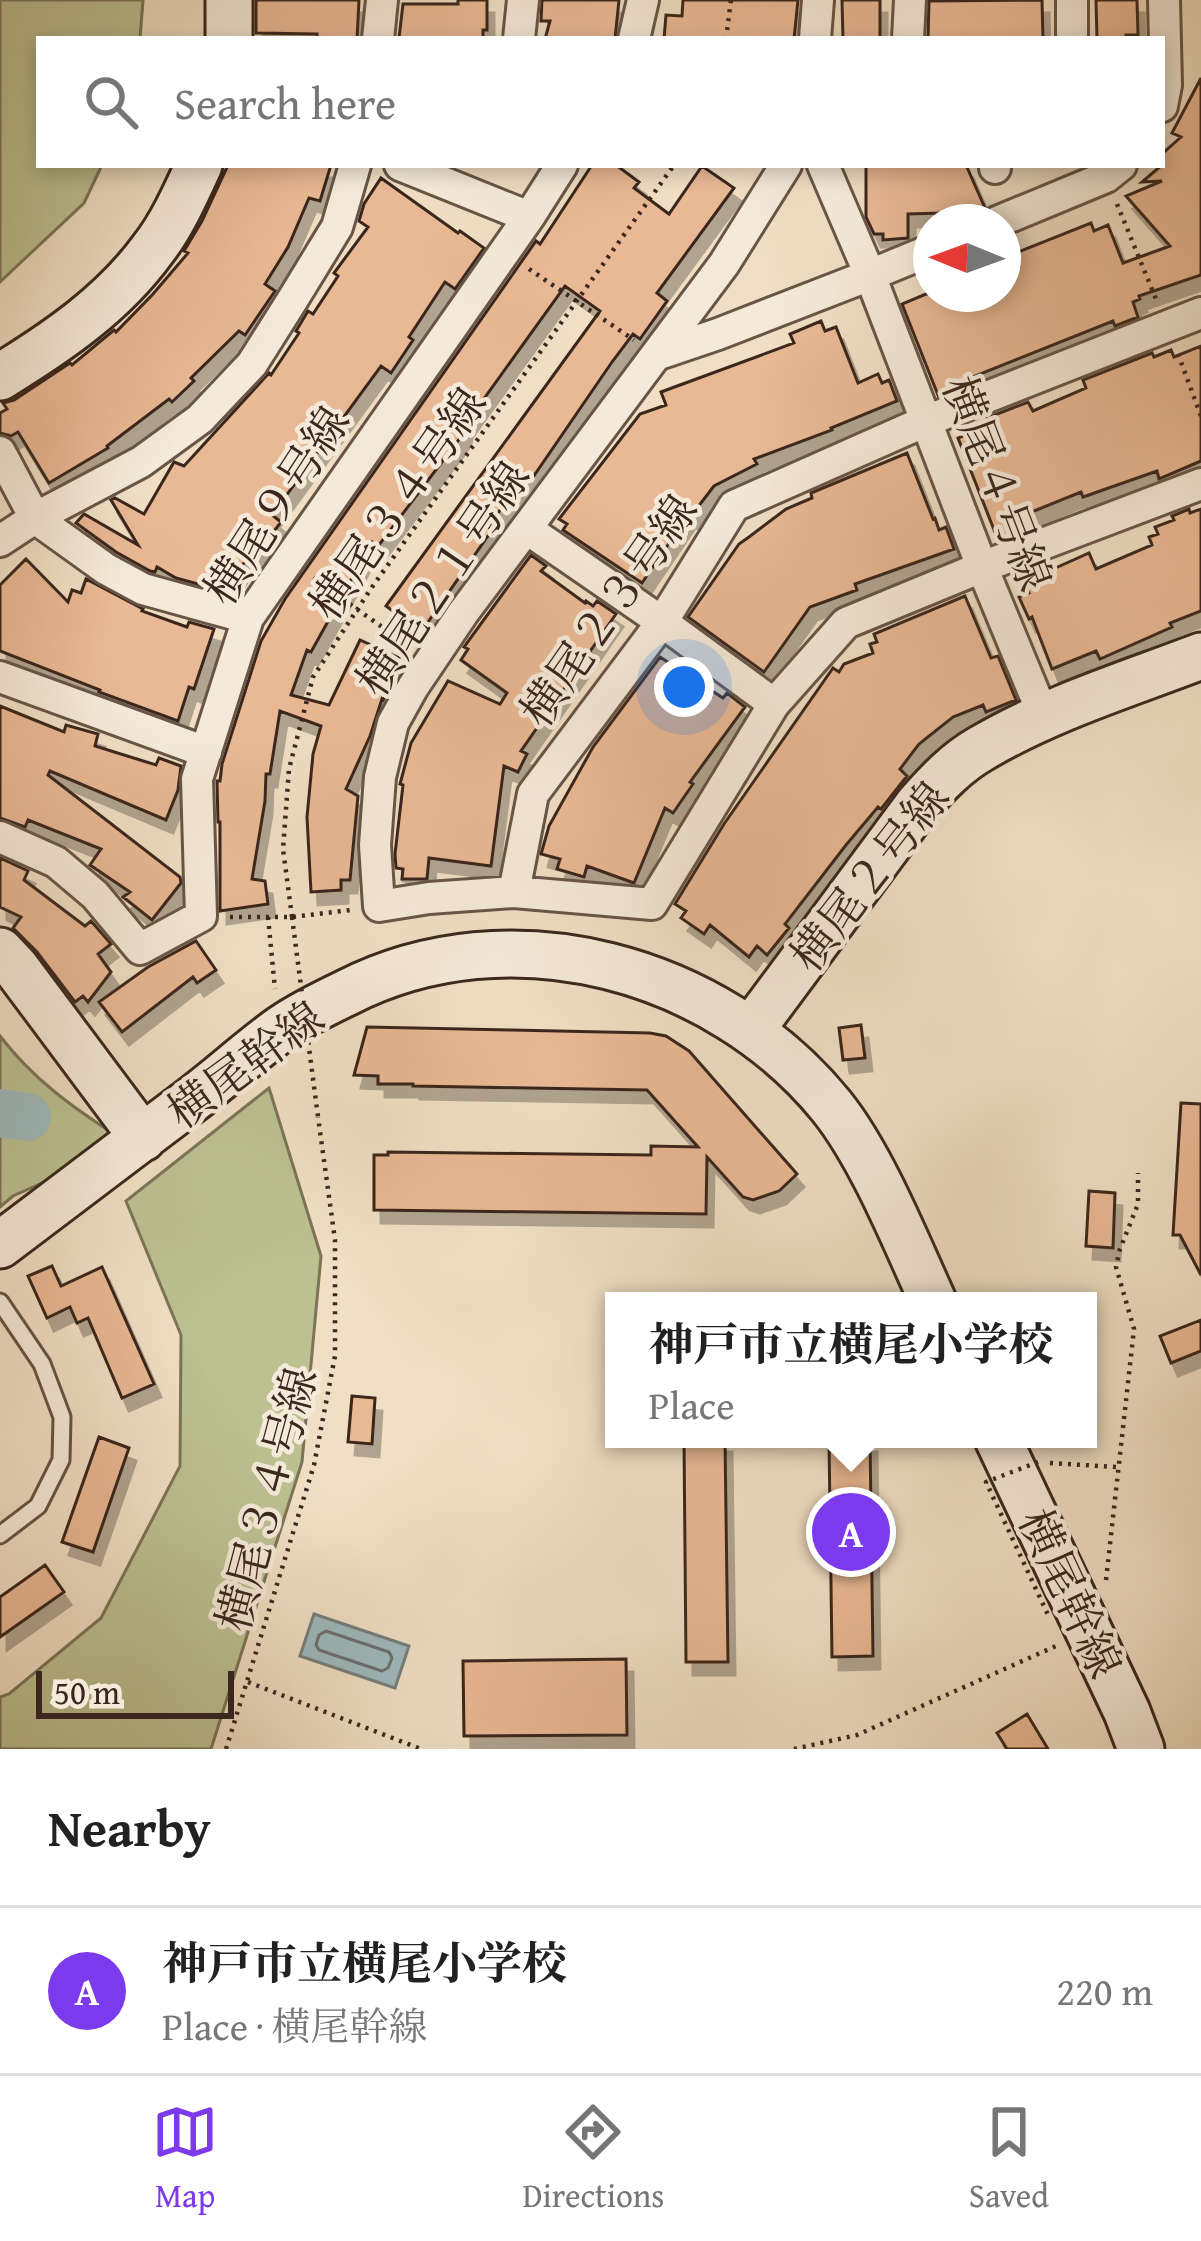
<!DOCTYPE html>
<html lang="en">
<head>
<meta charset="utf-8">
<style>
  :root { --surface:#fff; --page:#f2f2f2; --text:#222; --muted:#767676; --line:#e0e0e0; --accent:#7c3aed }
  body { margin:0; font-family:"Gentium Book Plus","Noto Serif JP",serif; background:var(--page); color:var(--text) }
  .compass { position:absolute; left:913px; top:204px; width:108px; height:108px; border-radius:50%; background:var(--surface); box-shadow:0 6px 18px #0003; rotate:271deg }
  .scale { position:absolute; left:36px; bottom:30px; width:198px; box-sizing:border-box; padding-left:12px; border:6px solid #3b271d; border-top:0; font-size:33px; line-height:42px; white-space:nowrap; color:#3b271d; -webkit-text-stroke:9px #f5ead9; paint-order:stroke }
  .you { position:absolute; left:684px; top:687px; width:42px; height:42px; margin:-30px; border:9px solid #fff; border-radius:50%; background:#1a73e8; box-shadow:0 0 0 18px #1a73e833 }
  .badge { display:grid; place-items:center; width:78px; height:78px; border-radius:50%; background:var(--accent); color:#fff; font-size:39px; font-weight:700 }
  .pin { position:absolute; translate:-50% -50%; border:6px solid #fff; box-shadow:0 3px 12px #0006 }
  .popup { position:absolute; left:605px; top:1292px; width:492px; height:156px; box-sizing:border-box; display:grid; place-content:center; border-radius:0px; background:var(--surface); filter:drop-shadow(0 3px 9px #0005); font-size:39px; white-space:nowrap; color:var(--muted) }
  .popup b { font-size:45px; color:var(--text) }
  .popup::after { content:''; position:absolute; left:50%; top:100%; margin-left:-24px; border:24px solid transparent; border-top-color:var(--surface) }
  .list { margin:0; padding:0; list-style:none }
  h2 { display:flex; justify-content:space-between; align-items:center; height:156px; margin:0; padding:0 48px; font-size:51px }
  h2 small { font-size:39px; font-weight:400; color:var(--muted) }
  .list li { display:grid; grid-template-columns:78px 1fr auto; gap:36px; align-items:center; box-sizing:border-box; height:168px; padding:0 48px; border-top:3px solid var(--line) }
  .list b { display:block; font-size:45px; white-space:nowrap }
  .list p { margin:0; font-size:39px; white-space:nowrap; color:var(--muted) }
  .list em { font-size:39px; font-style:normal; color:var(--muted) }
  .icon { flex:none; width:66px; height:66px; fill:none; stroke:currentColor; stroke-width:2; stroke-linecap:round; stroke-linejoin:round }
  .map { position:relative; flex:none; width:1201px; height:1749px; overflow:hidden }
  .search { position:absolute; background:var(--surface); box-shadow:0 6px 18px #0003; left:36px; right:36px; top:36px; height:132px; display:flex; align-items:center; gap:30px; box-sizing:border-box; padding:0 42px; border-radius:0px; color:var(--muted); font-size:45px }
  .sheet { height:324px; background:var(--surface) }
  nav { display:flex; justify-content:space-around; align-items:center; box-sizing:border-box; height:168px; border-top:3px solid var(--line); background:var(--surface); font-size:33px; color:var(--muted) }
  nav a { display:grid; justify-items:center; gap:6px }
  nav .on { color:var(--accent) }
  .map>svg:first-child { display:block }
  .green { fill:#bcc192; stroke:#7c7458; stroke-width:3 }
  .water { fill:#9ebabe; stroke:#767f7e; stroke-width:3 }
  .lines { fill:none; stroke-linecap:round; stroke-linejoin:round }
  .shore { stroke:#6c706e; stroke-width:3 }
  .river { stroke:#9ebabe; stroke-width:48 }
  .building { fill:#e9b894; stroke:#3b271d; stroke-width:3; filter:url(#shadow) }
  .lane-casing { stroke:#685547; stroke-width:21 }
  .street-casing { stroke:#685547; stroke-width:36 }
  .secondary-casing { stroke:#3b271d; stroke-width:51 }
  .path { stroke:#3b271d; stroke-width:4.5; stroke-dasharray:3 6; stroke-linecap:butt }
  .lane { stroke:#f5ead9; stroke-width:15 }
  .street { stroke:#f5ead9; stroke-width:30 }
  .secondary { stroke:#f5ead9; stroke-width:45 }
  .path-bridge { stroke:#3b271d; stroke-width:4.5; stroke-dasharray:3 6; stroke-linecap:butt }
  .labels { text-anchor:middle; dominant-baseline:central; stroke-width:9; stroke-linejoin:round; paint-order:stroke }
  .street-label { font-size:45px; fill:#3b271d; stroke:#f5ead9 }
</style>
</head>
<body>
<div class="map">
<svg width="1201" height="1749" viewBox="0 0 1201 1749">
  <defs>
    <filter id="shadow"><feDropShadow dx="7" dy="13" stdDeviation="0" flood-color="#0004"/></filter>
  </defs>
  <rect width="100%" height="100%" fill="#f0dfc4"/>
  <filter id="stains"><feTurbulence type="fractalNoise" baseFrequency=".00167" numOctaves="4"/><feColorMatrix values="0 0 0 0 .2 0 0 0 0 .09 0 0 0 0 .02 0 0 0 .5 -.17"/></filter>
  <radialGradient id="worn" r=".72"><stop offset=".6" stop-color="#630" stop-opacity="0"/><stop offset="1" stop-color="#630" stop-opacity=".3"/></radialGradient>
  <path class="green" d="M0,0h143l-3,39h-101v126h63l-18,38 -84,79z
    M0,1036c33,43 72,71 117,100l-48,35 -56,25 -13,11z
    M269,1088l52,168 -19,206 -91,287h-211v-52l9,-3 92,-76 79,-152 1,-131 -55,-134z"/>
  <path class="water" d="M314,1614l95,32 -14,42 -95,-32z"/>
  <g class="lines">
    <path class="shore" d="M326,1631l63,21 3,6 -4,10 -6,3 -63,-21 -3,-5 3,-10z"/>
    <path class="river" d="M0,1113l27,4"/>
  </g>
  <path class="building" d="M256,0h103l-2,39h-40v-5l-61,-1z
    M458,0h29v30h-4v9l-84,-1 4,-34h55z
    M542,0h77l-4,39h-70l5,-18h-9z
    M683,0h115l-4,39h-130l2,-24 16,1z
    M842,0h38v39h-37z
    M1042,0l1,39h-115l1,-38z
    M1096,0h41l1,35h-12v4h-29z
    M1201,78v197l-62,21 1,3 -7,3 5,15 -23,9 -2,-5 -148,59 2,4 -29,11 -36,-91 24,-10h77v-43l5,11v-6l83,-33 3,8 14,-6 15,38 47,-17 -44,-50 36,-15 -20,1 20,-17v-11l19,-17 -9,-4z
    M228,165h103l-11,36 -11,-3 -21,49 -23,37 10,7 -30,44 -6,-4 -48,47 3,3 -22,21 -3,-3 -62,47 1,2 -59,35 -31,-51 -7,4 -11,-3v-20l7,-4 -4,-6 11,-3 56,-37 2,2 42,-35 2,2 37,-38 35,-41 -4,-2 18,-30z
    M592,165h24l23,17 -5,6 35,26 33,-48 32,22 -77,105 10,8 -27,38 -7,-5 -21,28 -81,118 -7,-4 -36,51 4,3 -71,102 -35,-26 214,-295 -35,-25 -100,139 -1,7 -7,10 -78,103 -7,-3 -61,110 -4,-2 -16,45 38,10 31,-65 39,18 -5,9 6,3 -17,30 -1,-1 -12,37 -24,53 12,7 -8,84h-9v10l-30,2 -4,-75 6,-63 8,-28 -41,-15 -10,63h-4l-1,27 -13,78 13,2 3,23 -48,7v-89h-2l-1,-41h3l2,-17 39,-123 24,-42 251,-358 4,3z
    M866,165h100l19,43 -5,4 -72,2v24l-25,2v-6h-9l-8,-17z
    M381,178l77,55 2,-2 24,17 -29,41 -10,-7 -36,55 4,3 -22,33 -10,-7 -109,149 9,7 -27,36 -5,-4 -22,38 -51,-14 -19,-11 -2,5 -5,-1 -34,-19 -40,-29 8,-9 54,31 -27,-45 4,-2 29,16 30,-52 10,4 85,-93 2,2 28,-42 -3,-2 12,-20 5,3 25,-38 -4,-3 34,-46 -9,-6 5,-17z
    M821,321l4,10 11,-4 22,56 20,-9 4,9 7,-3 8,21 -66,27 1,2 -78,29 3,5 -43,22 -23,30 -2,-2 -47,69 -79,-53 4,-6 -8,-5 81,-105 26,-9 -5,-13 133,-49 -4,-9z
    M1201,346v115l-42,18 -2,-8 -74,26 -2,-5 -52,21 5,13 -36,14 -40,-102 27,-11 -3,-7 46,-18 5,9 53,-23 -3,-8 69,-27 2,4 17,-7 3,7z
    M907,453l26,66 2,-1 4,12 7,-3 8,22 -99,35 2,6 -47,17 -46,65 -76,-55 51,-73 10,-7 37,-28 26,-11 -1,-5z
    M1189,509l1,4 11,-4v102l-31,12 2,4 -72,32 -4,-8 -44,18 -20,-52 -3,2 -10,-22 10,-4 -7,-14 28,-12 1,3 38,-17 7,16 56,-24 -3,-8 9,-3 -3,-7 19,-7 -2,-4z
    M531,555l15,11 -5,5 44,32 1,-2 7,5 4,-5 19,13 -95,137 6,3 -9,18 -14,-6 -13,100 -62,-8 -2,21h-25l1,-10 -7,-1 -1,-14 8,-69 -3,-1 11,-41 37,-62 52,23 7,-11 -46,-33 7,-11 -4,-2z
    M26,559l42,43 4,-12 9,3 5,-14 57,30 -1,2 45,16 2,-5 25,7 -20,60 -5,-2 -11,34 -79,-29 1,-2 -100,-39v-66z
    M965,596l26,62 7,-2 18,44 -30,12 -3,-7 -30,12 -34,27 -19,25 7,7 -26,33 -3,-2 -32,38 -61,79 4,4 -22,27 -10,-9 -8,11 -39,-32 -6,9 -23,-16 5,-7 -11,-7 49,-80 109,-156 6,4 5,-8 29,-11 -3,-9 7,-2 -3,-8z
    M660,657l63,41 4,-5 18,14 -55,75 3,2 -20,29 -8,-5 -31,75 -47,-17 -3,11 -27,-8 3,-10 -19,-5 8,-28 44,-79z
    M0,706l64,26 2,-7 32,9 -3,12 61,19 3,-7 22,8 -3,24 -12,30 -116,-49 -2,4 132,102 1,6 -29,37 -29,-23 7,-5 -40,-27 11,-16 -73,-29 -3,7 -25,-9z
    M0,858l28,13 -4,9 61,46 6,-5 20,23 -13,10 13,18 -23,30 -5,-6 -8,6 -38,-50 -24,-24 8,-11 -21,-10z
    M196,941l20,29 -19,13 -4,-6 -71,55 -23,-30 49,-35z
    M861,1025l4,33 -22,2 -4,-32z
    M367,1027l283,6 16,3 23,15 108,123 -18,17 -26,9 -10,-3 -36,-40 -1,57 -332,-4v-55h14v-3l263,3v-9l47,1 -51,-57 -234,-4v-2h-35v-8l-24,-1z
    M1181,1103l20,1v171l-21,-40h-7z
    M1089,1191l26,2 -2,55 -27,-2z
    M52,1266l9,20 41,-19 52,117 -32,14 -34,-80 -11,5 -7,-16 -23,11 -19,-42z
    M1201,1320v31l-30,12 -11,-27z
    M352,1396l23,2 -3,46 -24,-2z
    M99,1437l30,11 -36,104 -31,-10z
    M684,1439h41l3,223h-42z
    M829,1439h41l3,217 -41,1z
    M45,1565l19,27 -64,45v-40z
    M626,1659l1,76 -163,1 -1,-75z
    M1027,1714l21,35h-41l-10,-16z"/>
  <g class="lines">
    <defs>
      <path id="lane" d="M0,1302l42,62 20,53 -1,43 -23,46 -38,29"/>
      <path id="street" d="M378,39l4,-39
        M519,39l4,-39
        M634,39l9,-39
        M815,39l3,-39
        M908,39l2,-39
        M1072,39v-39
        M1162,106l4,-21 -2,-85
        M400,165l129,52 33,-52
        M786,165l-62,99 -261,349 -50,74 -20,36 -13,54 -5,68 4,61 50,-8 85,-6 138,12 122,-200 72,-81 136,-56 219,-83
        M995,168v-3
        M997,222l109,-45 15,-12
        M931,250l-61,25 112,292 62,150
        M656,355l62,-21 152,-59 -47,-110
        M0,452l35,66 71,51 37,20 105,29
        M527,529l135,93 112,82
        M0,541l35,-23 106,-56 59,-43 52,-55 41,-65 44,-72 18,-62
        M0,677l206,75
        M0,837l56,25 39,33 45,54 61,-33 -4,-137 51,-161 281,-401
        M514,892l19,-98 129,-172 72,-116 192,-85 275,-108"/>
      <path id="secondary" d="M229,0v39
        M0,377c57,-35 113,-73 153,-128 19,-24 33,-56 46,-84
        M0,951l16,17 127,170
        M751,1030l167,-225c19,-22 39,-43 64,-57 68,-40 146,-64 219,-92
        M0,1245c63,-47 126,-95 189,-143 32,-24 61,-51 93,-74 19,-13 43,-25 64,-35 164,-84 373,-26 486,114 40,50 74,135 101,194
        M998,1439l129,273 14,37"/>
    </defs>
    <use href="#lane" class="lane-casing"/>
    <use href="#street" class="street-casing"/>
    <use href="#secondary" class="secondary-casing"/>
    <path class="path" d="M726,39l5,-39
      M1117,204l39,95
      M529,269l105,71
      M1178,354l23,62
      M313,578l93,66
      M230,917h62l59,-7
      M268,917l7,72
      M292,917l-9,-68 6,-80 24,-92 57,-87 304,-425
      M1050,1463l66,4
      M1106,1580l28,-251 -18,-62 4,-18 18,-45v-31
      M248,1682l173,67
      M226,1749l88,-284 21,-109v-116l-17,-123
      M794,1749l63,-14 199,-89"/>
    <use href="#lane" class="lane"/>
    <use href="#street" class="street"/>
    <use href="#secondary" class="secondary"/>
    <path class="path-bridge" d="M292,917l26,200
      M1038,1462l-52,20 63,135"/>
  </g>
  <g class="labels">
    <g class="street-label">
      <text transform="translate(998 483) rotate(69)">横尾４号線</text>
      <text transform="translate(397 503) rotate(-55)">横尾３４号線</text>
      <text transform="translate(276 505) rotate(-57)">横尾９号線</text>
      <text transform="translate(442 578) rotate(-56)">横尾２１号線</text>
      <text transform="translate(608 610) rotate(-55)">横尾２３号線</text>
      <text transform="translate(869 876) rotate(-52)">横尾２号線</text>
      <text transform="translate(245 1064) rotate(-36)">横尾幹線</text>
      <text transform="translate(266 1499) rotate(-75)">横尾３４号線</text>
      <text transform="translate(1071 1593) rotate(65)">横尾幹線</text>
    </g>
  </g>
  <rect width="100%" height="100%" filter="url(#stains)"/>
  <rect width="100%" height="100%" fill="url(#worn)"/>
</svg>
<svg class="compass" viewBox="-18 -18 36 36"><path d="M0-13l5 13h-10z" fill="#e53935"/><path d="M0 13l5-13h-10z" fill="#767676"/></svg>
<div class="scale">50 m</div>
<div class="you"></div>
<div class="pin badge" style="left:851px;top:1532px">A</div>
<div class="popup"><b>神戸市立横尾小学校</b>Place</div>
<div class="search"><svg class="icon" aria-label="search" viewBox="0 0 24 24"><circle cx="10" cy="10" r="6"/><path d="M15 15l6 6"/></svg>Search here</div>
</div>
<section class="sheet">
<h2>Nearby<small></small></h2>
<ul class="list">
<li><span class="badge">A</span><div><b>神戸市立横尾小学校</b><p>Place · 横尾幹線</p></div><em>220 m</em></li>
</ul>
</section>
<nav>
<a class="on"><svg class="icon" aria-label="map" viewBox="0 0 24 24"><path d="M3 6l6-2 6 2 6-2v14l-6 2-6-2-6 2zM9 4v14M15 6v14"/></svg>Map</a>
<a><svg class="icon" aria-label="directions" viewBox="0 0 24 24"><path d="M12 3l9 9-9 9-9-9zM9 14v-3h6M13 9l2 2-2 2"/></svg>Directions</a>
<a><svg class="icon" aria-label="saved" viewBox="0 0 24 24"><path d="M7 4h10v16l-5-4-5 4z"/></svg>Saved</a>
</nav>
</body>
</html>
